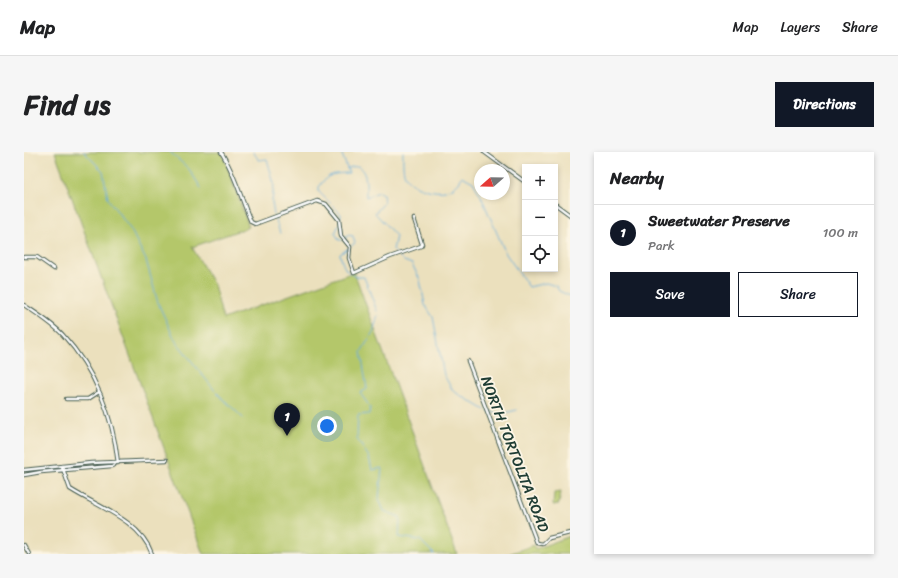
<!DOCTYPE html>
<html lang="en">
<head>
<meta charset="utf-8">
<style>
  :root { --surface:#fff; --page:#f6f6f6; --text:#202124; --muted:#757577; --line:#e0e0e0; --accent:#111827 }
  body { margin:0; font-family:Sriracha,sans-serif; background:var(--page); color:var(--text) }
  .controls { position:absolute; right:12px; top:12px; display:grid; overflow:hidden; border-radius:0px; box-shadow:0 2px 6px #0003 }
  .controls button { width:36px; height:36px; display:grid; place-items:center; padding:0; border:0; border-bottom:1px solid var(--line); background:var(--surface); color:var(--text); font:20px sans-serif }
  .compass { position:absolute; left:450px; top:12px; width:36px; height:36px; border-radius:50%; background:var(--surface); box-shadow:0 2px 6px #0003; rotate:250deg }
  .you { position:absolute; left:303px; top:274px; width:14px; height:14px; margin:-10px; border:3px solid #fff; border-radius:50%; background:#1a73e8; box-shadow:0 0 0 6px #1a73e833 }
  .badge { display:grid; place-items:center; width:26px; height:26px; border-radius:50%; background:var(--accent); color:#fff; font-size:13px; font-weight:700 }
  .pin { position:absolute; translate:-50% -33px; filter:drop-shadow(0 1px 2px #0008) }
  .pin::after { content:''; position:absolute; top:21px; width:14px; height:12px; background:inherit; clip-path:polygon(0 0,100% 0,50% 100%) }
  .list { margin:0; padding:0; list-style:none }
  h2 { display:flex; justify-content:space-between; align-items:center; height:52px; margin:0; padding:0 16px; font-size:17px }
  h2 small { font-size:13px; font-weight:400; color:var(--muted) }
  .list li { display:grid; grid-template-columns:26px 1fr auto; gap:12px; align-items:center; box-sizing:border-box; height:56px; padding:0 16px; border-top:1px solid var(--line) }
  .list b { display:block; font-size:15px; white-space:nowrap }
  .list p { margin:0; font-size:13px; white-space:nowrap; color:var(--muted) }
  .list em { font-size:13px; font-style:normal; color:var(--muted) }
  .actions { display:flex; gap:8px; padding:12px 16px }
  .actions a { flex:1; padding:9px 0; border:1px solid var(--accent); border-radius:0px; text-align:center; font-size:14px; color:var(--accent) }
  .actions .main { background:var(--accent); color:#fff }
  .icon { flex:none; width:22px; height:22px; fill:none; stroke:currentColor; stroke-width:2; stroke-linecap:round; stroke-linejoin:round }
  .map { position:relative; flex:none; width:546px; height:402px; overflow:hidden; border-radius:0px }
  header { display:flex; align-items:center; gap:24px; box-sizing:border-box; height:56px; padding:0 20px; background:var(--surface); border-bottom:1px solid var(--line) }
  header strong { font-size:19px }
  nav { display:flex; gap:22px; margin-inline-start:auto; font-size:14px }
  .intro { display:flex; align-items:center; justify-content:space-between; box-sizing:border-box; height:96px; padding:0 24px }
  h1 { margin:0; font-size:28px }
  .button { padding:10px 18px; border-radius:0px; background:var(--accent); color:#fff; font-size:14px; font-weight:700 }
  main { display:flex; gap:24px; padding:0 24px }
  aside { flex:1; background:var(--surface); border-radius:0px; box-shadow:0 2px 6px #0003 }
  .map>svg:first-child { display:block }
  .green { fill:#b4c76a; stroke:#6a824f }
  .lines { fill:none; stroke-linecap:round; stroke-linejoin:round }
  .stream { stroke:#64acdb; stroke-width:1 }
  .minor-casing { stroke:#3e5549; stroke-width:4.5 }
  .minor { stroke:#fff; stroke-width:2.5 }
  .labels { text-anchor:middle; dominant-baseline:central; stroke-width:3.5; stroke-linejoin:round; paint-order:stroke }
  .street-label { font-size:15px; fill:#1f3d34; stroke:#fcf5e5 }
</style>
</head>
<body>
<header>
<strong>Map</strong>
<nav><a>Map</a><a>Layers</a><a>Share</a></nav>
</header>
<div class="intro"><h1>Find us</h1><a class="button">Directions</a></div>
<main>
<div class="map">
<svg width="546" height="402" viewBox="0 0 546 402">
  <rect width="100%" height="100%" fill="#fcf5e5"/>
  <filter id="ink" filterUnits="userSpaceOnUse"><feTurbulence type="fractalNoise" baseFrequency=".025" numOctaves="2"/><feDisplacementMap in="SourceGraphic" scale="8" xChannelSelector="R" yChannelSelector="G"/><feConvolveMatrix kernelMatrix="1 2 1 2 8 2 1 2 1" color-interpolation-filters="sRGB"/></filter>
  <filter id="wash" filterUnits="userSpaceOnUse"><feTurbulence type="fractalNoise" baseFrequency=".012" numOctaves="4" result="noise"/><feDisplacementMap in="SourceGraphic" scale="16" xChannelSelector="R" yChannelSelector="G"/><feGaussianBlur stdDeviation="0.9" result="paint"/><feColorMatrix in="noise" values="0 0 0 0 0 0 0 0 0 0 0 0 0 0 0 0 0 1.4 0 .05"/><feComposite in="paint" operator="in"/></filter>
  <g filter="url(#wash)">
    <rect width="100%" height="100%" fill="#ebe0bd"/>
    <path class="green" d="M31,0h167l27,75 -57,20 22,38 9,34 131,-47 103,282h-254z
      M537,340l-2,12 -6,1 1,-12z
      M546,384v18h-61l25,-9 1,4z"/>
    <g class="lines">
      <path class="stream" d="M60,0l19,19 5,28 23,31 15,30 12,43 17,37 41,52 27,26
        M146,0l19,17 12,19
        M229,0l6,8 8,-1 7,25 -2,18 2,13
        M379,0c0,8 -1,21 4,27 7,9 28,14 38,12 6,-1 10,-4 14,-8l3,-7 11,6 7,12 26,60 23,33 17,-4 10,3 3,5 11,5
        M323,16l11,-2c10,7 8,20 8,31l13,-5 4,2 1,9 -9,10 21,23 -3,14 11,11 8,3 8,16 5,25 8,12 11,58 9,16 32,19
        M251,66l5,15
        M316,70l1,-8 -22,-22v-5c10,-14 13,-13 30,-14l-8,-21
        M315,73l-4,8 4,7h3
        M321,87l3,-4 5,1 2,7 -4,3
        M325,96l-9,6c3,14 8,24 24,23l13,34
        M354,163l-5,17 -12,20 6,37 -7,4 10,14 -1,7 -11,1 -1,24 12,18 3,13 10,-2 -3,31 5,12 16,6 -1,20 21,3 14,14
        M464,259l12,3 17,-4"/>
    </g>
  </g>
  <g filter="url(#ink)">
    <g class="lines">
      <defs>
        <path id="minor" d="M197,0c14,21 20,47 30,70l4,2 62,-23 9,3 13,16 2,16 9,11 -1,11 5,15 36,-16 31,-11 1,-2 -8,-25
          M460,0l41,30
          M531,52l15,11
          M0,105h13l17,12
          M0,153c13,9 28,18 39,30 32,35 50,81 55,128
          M444,209l69,182 6,1 6,-6 21,-5
          M42,247h22l11,-7
          M38,314l8,23c28,18 70,31 82,65
          M0,318l67,-7 76,-3
          M0,323l17,-3 71,-6 3,-2
          M0,393l5,9"/>
      </defs>
      <use href="#minor" class="minor-casing"/>
      <use href="#minor" class="minor"/>
    </g>
  </g>
  <g class="labels">
    <g class="street-label">
      <text transform="translate(491 302) rotate(69)">NORTH TORTOLITA ROAD</text>
    </g>
  </g>
</svg>
<div class="controls">
<button>+</button>
<button>−</button>
<button><svg class="icon" aria-label="locate" viewBox="0 0 24 24"><circle cx="12" cy="12" r="6"/><path d="M12 2v4M12 18v4M2 12h4M18 12h4"/></svg></button>
</div>
<svg class="compass" viewBox="-18 -18 36 36"><path d="M0-13l5 13h-10z" fill="#e53935"/><path d="M0 13l5-13h-10z" fill="#757577"/></svg>
<div class="you"></div>
<div class="pin badge" style="left:263px;top:284px">1</div>
</div>
<aside>
<h2>Nearby<small></small></h2>
<ul class="list">
<li><span class="badge">1</span><div><b>Sweetwater Preserve</b><p>Park</p></div><em>100 m</em></li>
</ul>
<div class="actions"><a class="main">Save</a><a>Share</a></div>
</aside>
</main>
</body>
</html>
